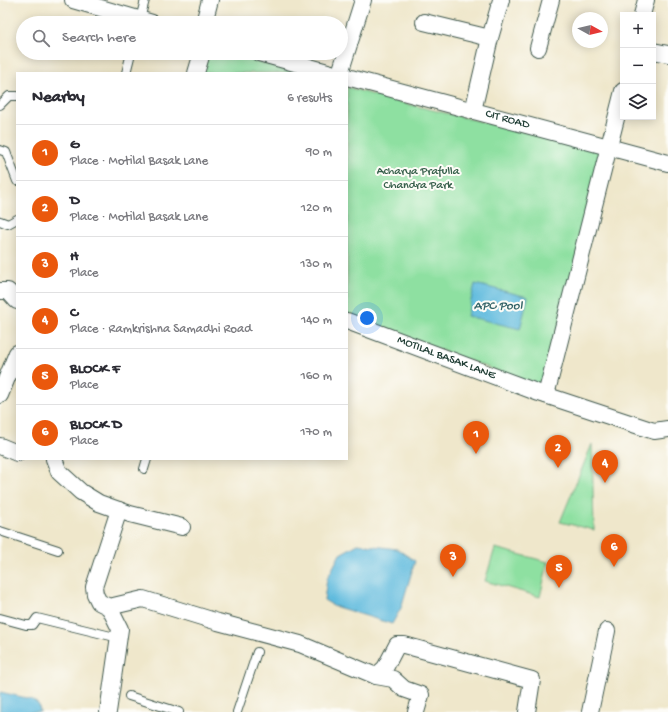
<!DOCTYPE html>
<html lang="en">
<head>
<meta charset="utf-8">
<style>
  :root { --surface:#fff; --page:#f2f2f3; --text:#2b2b33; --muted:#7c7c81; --line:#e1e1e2; --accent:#ea580c }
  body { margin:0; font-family:"Gochi Hand",sans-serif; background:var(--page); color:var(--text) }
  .controls { position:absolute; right:12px; top:12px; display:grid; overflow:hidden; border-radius:0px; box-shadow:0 2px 10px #0003 }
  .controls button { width:36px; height:36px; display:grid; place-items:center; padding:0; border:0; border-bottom:1px solid var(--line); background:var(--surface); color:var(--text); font:20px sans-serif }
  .compass { position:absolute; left:572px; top:12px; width:36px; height:36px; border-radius:50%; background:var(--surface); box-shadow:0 2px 10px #0003; rotate:98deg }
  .you { position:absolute; left:367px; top:318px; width:14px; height:14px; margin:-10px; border:3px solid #fff; border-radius:50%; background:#1a73e8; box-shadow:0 0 0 6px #1a73e833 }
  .badge { display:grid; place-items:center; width:26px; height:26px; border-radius:50%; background:var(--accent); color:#fff; font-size:13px; font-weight:700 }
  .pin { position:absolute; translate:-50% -33px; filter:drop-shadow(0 1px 2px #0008) }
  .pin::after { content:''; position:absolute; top:21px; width:14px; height:12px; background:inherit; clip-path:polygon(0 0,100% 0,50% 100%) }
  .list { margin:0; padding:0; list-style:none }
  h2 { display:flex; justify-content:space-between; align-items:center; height:52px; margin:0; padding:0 16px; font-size:17px }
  h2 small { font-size:13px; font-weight:400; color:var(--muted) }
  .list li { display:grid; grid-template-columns:26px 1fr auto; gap:12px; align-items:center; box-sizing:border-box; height:56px; padding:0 16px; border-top:1px solid var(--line) }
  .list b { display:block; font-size:15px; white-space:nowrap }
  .list p { margin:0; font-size:13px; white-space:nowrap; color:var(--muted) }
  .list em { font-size:13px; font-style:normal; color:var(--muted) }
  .icon { flex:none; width:22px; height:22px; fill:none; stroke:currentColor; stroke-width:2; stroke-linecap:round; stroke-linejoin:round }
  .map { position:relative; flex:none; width:668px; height:712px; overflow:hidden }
  .search { position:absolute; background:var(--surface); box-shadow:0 2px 10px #0003; left:16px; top:16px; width:332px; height:44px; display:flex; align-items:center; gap:10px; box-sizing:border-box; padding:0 14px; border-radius:22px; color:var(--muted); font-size:15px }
  .panel { position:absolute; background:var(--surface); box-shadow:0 2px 10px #0003; left:16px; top:72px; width:332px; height:388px; border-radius:0px }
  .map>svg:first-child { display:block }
  .green { fill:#8ee0a1; stroke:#568e6a }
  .water { fill:#60bbde; stroke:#407c89 }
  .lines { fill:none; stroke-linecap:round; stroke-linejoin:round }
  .lane-casing { stroke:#3e564b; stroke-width:10 }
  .street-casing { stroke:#3e564b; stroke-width:18 }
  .lane { stroke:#fff; stroke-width:8 }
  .street { stroke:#fff; stroke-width:16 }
  .labels { text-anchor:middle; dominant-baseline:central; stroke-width:4; stroke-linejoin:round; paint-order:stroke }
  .street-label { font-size:12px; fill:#1f3d34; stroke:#fdfcf7 }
  .park-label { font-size:12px; fill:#355e4a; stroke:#fdfcf7 }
  .water-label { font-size:13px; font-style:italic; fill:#326367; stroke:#fdfcf7 }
</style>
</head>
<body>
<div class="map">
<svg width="668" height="712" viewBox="0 0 668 712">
  <rect width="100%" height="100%" fill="#fdfcf7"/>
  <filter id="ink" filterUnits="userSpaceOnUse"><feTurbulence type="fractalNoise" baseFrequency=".025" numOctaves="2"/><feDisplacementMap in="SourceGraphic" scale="8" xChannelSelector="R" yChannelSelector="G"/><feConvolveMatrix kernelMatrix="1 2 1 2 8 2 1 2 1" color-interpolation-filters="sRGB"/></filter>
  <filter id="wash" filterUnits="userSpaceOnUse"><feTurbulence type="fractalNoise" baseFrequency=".012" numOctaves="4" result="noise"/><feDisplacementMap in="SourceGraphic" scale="16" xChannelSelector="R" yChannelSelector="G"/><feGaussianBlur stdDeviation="0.9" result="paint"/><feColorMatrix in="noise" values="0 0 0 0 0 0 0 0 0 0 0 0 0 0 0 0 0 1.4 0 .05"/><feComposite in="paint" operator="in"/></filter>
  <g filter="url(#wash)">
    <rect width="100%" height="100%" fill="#efe7cb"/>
    <path class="green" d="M208,53h20l69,20h-95z
      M347,87l44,13 213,51 -60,237 -197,-72z
      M592,444l2,86 -34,-8z
      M495,548l53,14 -8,35 -55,-16z"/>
    <path class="water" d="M475,284l53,13 -8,32 -53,-13z
      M358,544l39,5 18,12 -14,47 -9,16 -58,-18 -10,-6 3,-21 13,-25z
      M0,692l31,7 8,6 1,7h-40z"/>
  </g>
  <g filter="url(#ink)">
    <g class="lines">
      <defs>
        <path id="lane" d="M139,23l6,-23
          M126,73l5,-20
          M0,105l9,-9h8
          M0,150l6,2 11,29
          M0,221l8,3 9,-5
          M144,469l3,-10
          M0,531l58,19
          M0,618l26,7h6l5,-7 82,20
          M129,696l50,16
          M237,712l20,-60"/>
        <g id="street">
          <path d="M73,0l79,23"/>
          <path d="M642,15l4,-15"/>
          <path d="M424,22l66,16"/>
          <path d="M205,23v-4l5,-19"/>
          <path d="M538,48l13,-48"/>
          <path d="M653,51l15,3"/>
          <path d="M259,53l72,20"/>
          <path d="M196,73l6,-20"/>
          <path d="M340,73l23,-73"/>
          <path id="s1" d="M347,77l321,86"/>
          <path d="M473,111l17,-73 11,-38"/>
          <path d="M0,291h8l9,10"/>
          <path id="s2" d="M347,321l192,72 115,38 14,-2"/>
          <path d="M0,395l17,-42"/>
          <path d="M546,395l77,-304"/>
          <path d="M0,446l17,7"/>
          <path d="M54,459l5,13 22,20 18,11 31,11 52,13"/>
          <path d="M109,607l34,-8 75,23 82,22 76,32 9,-8 12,-23h7l128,35 -5,32"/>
          <path d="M376,676l17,3 11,10 17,6 -5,17"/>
          <path d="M108,712l12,-83 -11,-22 -10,-5 -4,-8 -1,-7 25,-77"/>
          <path d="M590,712l17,-81"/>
        </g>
      </defs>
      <use href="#lane" class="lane-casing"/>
      <use href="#street" class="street-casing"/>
      <use href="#lane" class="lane"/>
      <use href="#street" class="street"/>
    </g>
  </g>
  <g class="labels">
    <g class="street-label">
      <text stroke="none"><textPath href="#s1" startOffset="166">CIT ROAD</textPath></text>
      <text stroke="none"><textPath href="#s2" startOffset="106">MOTILAL BASAK LANE</textPath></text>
    </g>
    <g class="park-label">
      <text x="418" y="172">Acharya Prafulla<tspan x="418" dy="14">Chandra Park</tspan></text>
    </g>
    <g class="water-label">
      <text x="498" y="306">APC Pool</text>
    </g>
  </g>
</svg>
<div class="controls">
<button>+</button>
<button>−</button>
<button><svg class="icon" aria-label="layers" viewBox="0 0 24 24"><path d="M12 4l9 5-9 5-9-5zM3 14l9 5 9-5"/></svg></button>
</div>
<svg class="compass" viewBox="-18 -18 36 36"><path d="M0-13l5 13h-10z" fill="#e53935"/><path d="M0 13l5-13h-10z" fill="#7c7c81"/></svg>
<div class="you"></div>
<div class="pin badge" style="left:476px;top:454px">1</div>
<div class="pin badge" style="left:558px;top:468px">2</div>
<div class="pin badge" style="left:453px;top:577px">3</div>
<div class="pin badge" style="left:605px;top:483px">4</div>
<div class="pin badge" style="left:559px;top:588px">5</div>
<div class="pin badge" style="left:614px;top:567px">6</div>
<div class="search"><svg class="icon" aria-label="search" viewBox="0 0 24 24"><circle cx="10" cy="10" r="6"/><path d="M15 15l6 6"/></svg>Search here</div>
<section class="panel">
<h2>Nearby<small>6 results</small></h2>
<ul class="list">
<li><span class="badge">1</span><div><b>G</b><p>Place · Motilal Basak Lane</p></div><em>90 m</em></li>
<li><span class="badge">2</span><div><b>D</b><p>Place · Motilal Basak Lane</p></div><em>120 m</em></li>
<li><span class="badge">3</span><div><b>H</b><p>Place</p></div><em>130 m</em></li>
<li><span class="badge">4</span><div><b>C</b><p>Place · Ramkrishna Samadhi Road</p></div><em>140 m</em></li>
<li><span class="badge">5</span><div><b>BLOCK F</b><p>Place</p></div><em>160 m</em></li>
<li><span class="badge">6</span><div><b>BLOCK D</b><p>Place</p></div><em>170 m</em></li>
</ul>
</section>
</div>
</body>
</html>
